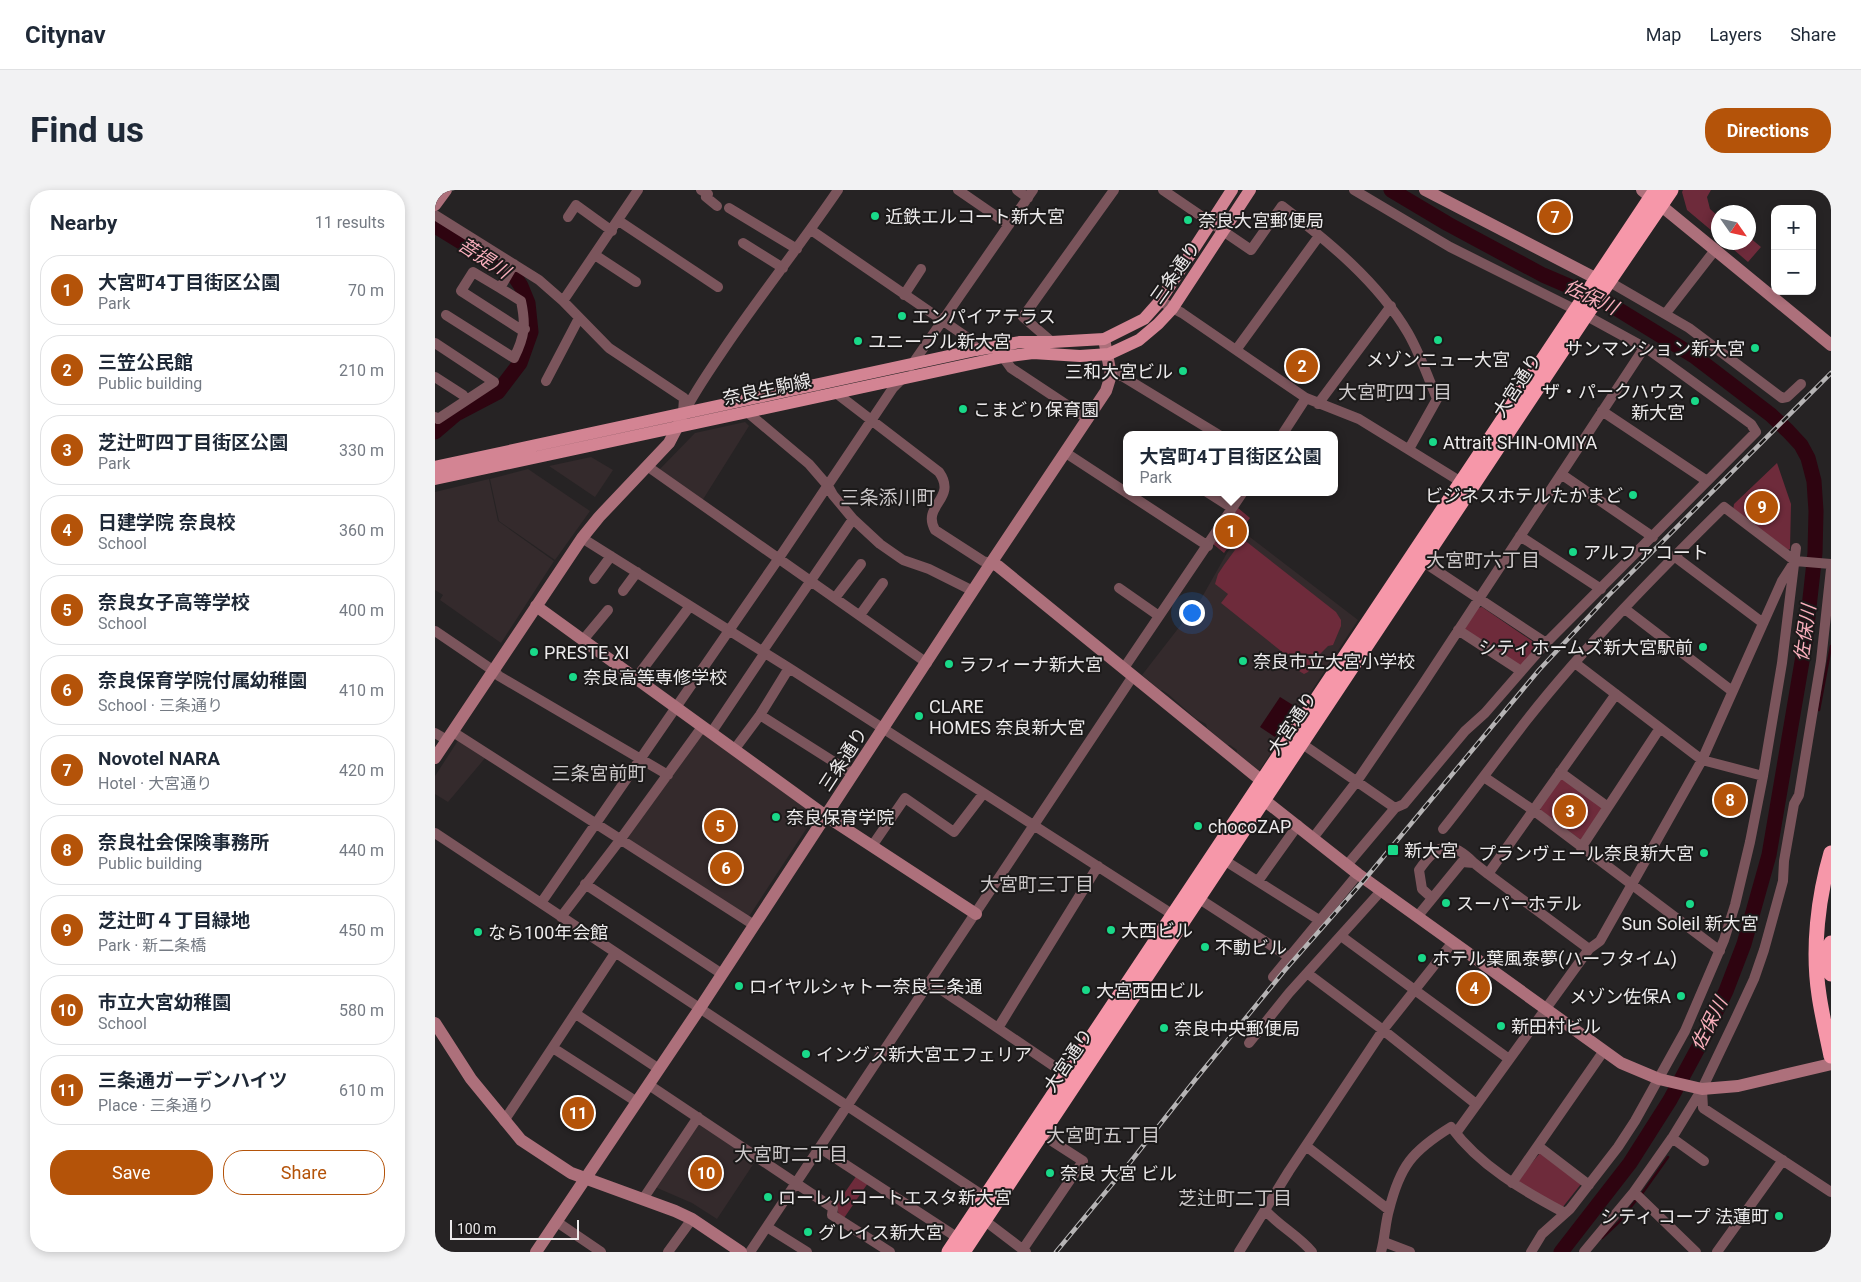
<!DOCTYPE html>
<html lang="en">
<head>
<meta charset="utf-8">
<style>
  :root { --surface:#fff; --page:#f2f2f3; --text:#1f2937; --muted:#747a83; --line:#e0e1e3; --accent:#b45309 }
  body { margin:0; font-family:Roboto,"Noto Sans JP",sans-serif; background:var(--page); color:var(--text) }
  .controls { position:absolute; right:15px; top:15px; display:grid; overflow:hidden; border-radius:10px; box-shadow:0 2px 8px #0003 }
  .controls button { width:45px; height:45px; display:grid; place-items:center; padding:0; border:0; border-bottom:1px solid var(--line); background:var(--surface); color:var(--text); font:25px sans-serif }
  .compass { position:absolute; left:1276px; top:15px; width:45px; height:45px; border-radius:50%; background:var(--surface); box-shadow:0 2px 8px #0003; rotate:124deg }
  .scale { position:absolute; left:15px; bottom:12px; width:129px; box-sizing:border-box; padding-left:5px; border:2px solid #eceaeb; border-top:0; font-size:14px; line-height:18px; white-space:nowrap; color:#eceaeb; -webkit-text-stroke:4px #1c1a1a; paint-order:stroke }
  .you { position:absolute; left:756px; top:422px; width:18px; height:18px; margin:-12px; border:4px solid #fff; border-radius:50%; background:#1a73e8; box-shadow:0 0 0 8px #1a73e833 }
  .badge { display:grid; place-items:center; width:32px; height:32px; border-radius:50%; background:var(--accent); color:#fff; font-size:16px; font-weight:700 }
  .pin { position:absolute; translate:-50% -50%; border:2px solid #fff; box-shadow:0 1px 5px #0006 }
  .popup { position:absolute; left:688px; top:241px; width:215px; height:65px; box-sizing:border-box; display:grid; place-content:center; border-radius:10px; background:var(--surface); filter:drop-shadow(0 1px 4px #0005); font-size:16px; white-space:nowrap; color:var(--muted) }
  .popup b { font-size:19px; color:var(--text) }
  .popup::after { content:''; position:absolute; left:50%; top:100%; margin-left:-10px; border:10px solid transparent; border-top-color:var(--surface) }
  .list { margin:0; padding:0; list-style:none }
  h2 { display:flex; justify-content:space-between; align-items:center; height:65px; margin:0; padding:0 20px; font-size:21px }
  h2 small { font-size:16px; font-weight:400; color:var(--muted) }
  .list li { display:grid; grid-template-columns:32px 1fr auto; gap:15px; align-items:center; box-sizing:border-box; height:70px; margin:0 10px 10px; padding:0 10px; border:1px solid var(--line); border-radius:20px }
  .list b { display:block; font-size:19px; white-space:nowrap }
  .list p { margin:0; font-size:16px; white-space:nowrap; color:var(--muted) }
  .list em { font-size:16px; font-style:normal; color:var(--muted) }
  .actions { display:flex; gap:10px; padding:15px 20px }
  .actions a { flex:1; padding:11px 0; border:1px solid var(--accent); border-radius:20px; text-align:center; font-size:18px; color:var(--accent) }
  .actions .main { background:var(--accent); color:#fff }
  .map { position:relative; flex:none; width:1396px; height:1062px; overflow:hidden; border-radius:20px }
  header { display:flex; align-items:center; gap:30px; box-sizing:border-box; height:70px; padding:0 25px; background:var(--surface); border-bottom:1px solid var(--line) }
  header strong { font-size:24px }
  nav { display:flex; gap:28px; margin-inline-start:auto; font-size:18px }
  .intro { display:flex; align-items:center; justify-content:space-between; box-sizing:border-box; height:120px; padding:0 30px }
  h1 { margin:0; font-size:35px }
  .button { padding:12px 22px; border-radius:20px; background:var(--accent); color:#fff; font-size:18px; font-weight:700 }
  main { display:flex; gap:30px; padding:0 30px }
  aside { flex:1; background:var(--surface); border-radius:20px; box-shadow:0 2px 8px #0003 }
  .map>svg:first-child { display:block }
  .built { fill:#342a2c }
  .green { fill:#6e2b3b }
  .water { fill:#2e0410 }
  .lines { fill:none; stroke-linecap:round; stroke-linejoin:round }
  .stream { stroke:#2e0410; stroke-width:2.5 }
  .river { stroke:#2e0410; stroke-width:15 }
  .street { stroke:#7b555c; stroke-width:10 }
  .secondary { stroke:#ad707b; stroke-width:12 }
  .primary { stroke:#d38493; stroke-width:12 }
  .highway { stroke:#f697a9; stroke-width:15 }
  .rail-casing { stroke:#b6b4b5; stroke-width:4.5 }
  .rail { stroke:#1c1a1a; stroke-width:2.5; stroke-dasharray:8; stroke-linecap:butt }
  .poi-dot { fill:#19d989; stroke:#1c1a1a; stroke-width:2 }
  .labels { text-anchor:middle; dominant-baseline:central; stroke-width:4; stroke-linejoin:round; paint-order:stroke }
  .poi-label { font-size:18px; fill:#eceaeb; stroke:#1c1a1a; text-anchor:start }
  .street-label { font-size:18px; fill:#eceaeb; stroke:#1c1a1a }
  .water-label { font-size:19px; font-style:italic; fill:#f9afbc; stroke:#1c1a1a }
  .neighbourhood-label { font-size:19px; fill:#ccc8c9; stroke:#1c1a1a }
</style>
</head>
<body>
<header>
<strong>Citynav</strong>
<nav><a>Map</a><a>Layers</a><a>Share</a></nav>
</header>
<div class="intro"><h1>Find us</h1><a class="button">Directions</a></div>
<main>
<aside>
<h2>Nearby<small>11 results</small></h2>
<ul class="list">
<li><span class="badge">1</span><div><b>大宮町4丁目街区公園</b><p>Park</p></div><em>70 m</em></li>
<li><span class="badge">2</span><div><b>三笠公民館</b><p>Public building</p></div><em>210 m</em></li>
<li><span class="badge">3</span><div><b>芝辻町四丁目街区公園</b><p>Park</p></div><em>330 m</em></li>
<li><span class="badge">4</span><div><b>日建学院 奈良校</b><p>School</p></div><em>360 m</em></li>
<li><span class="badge">5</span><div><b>奈良女子高等学校</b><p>School</p></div><em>400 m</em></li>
<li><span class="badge">6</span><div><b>奈良保育学院付属幼稚園</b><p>School · 三条通り</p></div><em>410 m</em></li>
<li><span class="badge">7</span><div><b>Novotel NARA</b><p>Hotel · 大宮通り</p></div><em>420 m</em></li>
<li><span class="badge">8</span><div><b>奈良社会保険事務所</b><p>Public building</p></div><em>440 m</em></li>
<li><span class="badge">9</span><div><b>芝辻町４丁目緑地</b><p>Park · 新二条橋</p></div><em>450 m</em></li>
<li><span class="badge">10</span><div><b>市立大宮幼稚園</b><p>School</p></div><em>580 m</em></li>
<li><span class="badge">11</span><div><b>三条通ガーデンハイツ</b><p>Place · 三条通り</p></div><em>610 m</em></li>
</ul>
<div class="actions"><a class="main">Save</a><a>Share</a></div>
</aside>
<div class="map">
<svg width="1396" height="1062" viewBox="0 0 1396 1062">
  <rect width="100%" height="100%" fill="#262324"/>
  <path class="built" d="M310,232l4,4 -47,75 -44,-30 37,-38z
    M156,267l22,13 -18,27 -46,-31z
    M93,279l62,42 -35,49 -56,-39 -9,-42z
    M54,289l9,42 56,40 -53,82 -61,-43 3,-5 -8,-5v-98z
    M807,341l116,89 -99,151 -22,-18v-3l-7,-5h-3l-20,-17 -1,-4 -11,-6 -27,-24 -6,-4h-2l-18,-15 59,-76 26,-46z
    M267,542l114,82 -68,104 -124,-80 43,-58h3z
    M24,549l27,18 -38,45 -13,-8v-18z
    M265,933l56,37 -39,59 -25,-16 -37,-16 43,-63z"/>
  <path class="green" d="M1248,0h28l-4,7 3,12 8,7v20l-31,-26 -5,-18z
    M1314,47l12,10 -13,15 -22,-19 23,-1z
    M1342,273l14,41 -1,45 -2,1 -55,-40 1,-6z
    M803,318l12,10 -26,35 -11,-9z
    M808,349l93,73 5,8v6l-8,19 -5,1 -9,9 -11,17 -4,2 -5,-3 2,-4 -80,-64 7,-9 -13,-10 3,-10 6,-9z
    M1047,417l53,36 2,5 -16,18 -55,-34 -2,-5 13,-19z
    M1126,587l43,31 -23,32 -43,-32z
    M1105,963l41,31 -19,24 -46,-26z
    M422,985l11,8 -24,35 -5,-3 -3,-10z"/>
  <path class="water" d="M845,507l16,10 -21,30 -15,-10z"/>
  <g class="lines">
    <path class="stream" d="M966,6l4,-6
      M1384,520l12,-64
      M1206,1005l27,-38
      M1167,1048l17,-16 18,-23"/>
    <path class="river" d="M956,0l57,34 95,51 63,27 88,54 77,59 17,16 13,14 7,13 6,23 2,30 -1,42 -10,91 -36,211 -25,89 -18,47 -23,48 -33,61 -40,63 -69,89
      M0,36l67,41 13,10 6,9 7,17 3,29 -11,31 -22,29 -42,22 -21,18"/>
    <path class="street" d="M266,0l7,4 -2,3 11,9
      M523,0l51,35
      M582,0l11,8
      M728,0l88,60 31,-44c47,36 96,76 126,127 12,21 20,44 29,66l-28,50
      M294,18l68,41
      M0,25l104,65 24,21 46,47 75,50 -1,15
      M133,27l8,-12 36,26
      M184,31l99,66
      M376,40l160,110 5,10
      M308,53l40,25
      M160,65l41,27
      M1173,91l81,47 93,70 5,-1 14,-13
      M65,98l-27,-16 -12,19 59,38h5
      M469,105l17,-26
      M128,111l75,-111
      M725,111l22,12 124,85 53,21 107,66
      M1231,123l49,-63
      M11,125l68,43c11,-22 12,-33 7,-57l-21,-13 14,-24
      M617,152l-29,-25 91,-127
      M0,153l59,39 -56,37 -3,-2
      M801,160l83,-114
      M568,167l8,11 77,51
      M476,176l122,-176
      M676,185l11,1 97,59
      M0,187l28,18 3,5
      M111,191l33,-63
      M401,203l103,79c19,27 -18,33 -4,58l48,31 8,2
      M883,214l73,-98
      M250,221c12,-23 27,-44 41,-65 36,-53 76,-103 112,-156
      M1167,221l105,70
      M312,222l62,52 19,22 5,9 20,24 27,25 23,16 26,9 44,22
      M847,245l24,-37
      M631,263l142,93
      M212,276l280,197
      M1126,284l92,63
      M772,302l25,16
      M1085,346l81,53
      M147,348l207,130 389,250
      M1239,366l89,67
      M987,371l124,82
      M159,389l17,-23
      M684,398l40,28
      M188,401l14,-19
      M400,408l26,-34
      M1190,419l107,82
      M425,425l23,-32
      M1023,440l63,41
      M0,441l59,40 5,5 169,99
      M148,450l25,-30
      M327,462l91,-133
      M1140,473l127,97 61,16
      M689,478l119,-176
      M201,488l54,-72
      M325,525l93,59
      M18,542l301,193
      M0,543l12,7
      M276,543l53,-79
      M866,553l94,65
      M299,560l26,-35 29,-47
      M1125,582l48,35
      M1049,587l49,33 187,141
      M1008,639c28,-35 55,-72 83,-108 59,-75 130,-147 198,-214l71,54 36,3
      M0,643l556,368
      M878,648l44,-57 64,-94 223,-339
      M437,656l33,-48 49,34 29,-38
      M1146,658l79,-120
      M789,670l95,60
      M912,675l48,-57 9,-4 61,-73 20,-18 61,-70 210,-211 -5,-8 -102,-74 -73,-40 -126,-63 -96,-57
      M1053,684l101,75
      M823,691l40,-56
      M150,694l137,90
      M763,708l91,59
      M997,708l-10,-9 -3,-19c18,-26 30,-32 55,-7
      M106,713l238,-345 114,-170 10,-10
      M126,727l59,-77 82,-113
      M982,727l45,-55 12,1 14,11 128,-180
      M906,746l168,123
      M872,783l76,57 93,74
      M838,787l85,-103
      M495,792l137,93
      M141,824l83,55
      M563,838l100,-162
      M814,853l40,-50 92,-102
      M118,858l84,54
      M214,895l184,123 -1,7 58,37
      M1267,900l1,18 128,84
      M69,931l111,-168
      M1021,943l133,-184 11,-8 102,-181 80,-179 11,-17
      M1237,948l32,23
      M871,956l83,64
      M1103,956l51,39
      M385,958l138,90
      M1077,993l91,-131
      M1199,1002l62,60
      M208,1009l55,-82
      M830,1020c14,16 34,26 47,42
      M549,1030l42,32
      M122,1032l44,30
      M332,1037l40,25
      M949,1052l26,10
      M588,1059l60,-88 -42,-27
      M233,1062l24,-33
      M315,1062l383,-576
      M804,1062l50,-81 94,-141 69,-87
      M946,1062c4,-14 4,-28 8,-42 11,-44 23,-59 62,-83 29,39 71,63 114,86
      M1096,1062l11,-18 28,-25 48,-62 17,-26 50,-90 39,-91 11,-35 15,-63 13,-66 19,-113 14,-115
      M1149,1062l50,-60 38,-54 30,-49 33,-69 19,-41 10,-29 19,-69 1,-20 10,-57 5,-9 22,-134 10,-92
      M1282,1062l66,-92"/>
    <path class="secondary" d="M990,0l172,89
      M1207,0l189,155
      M0,15l11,-15
      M556,373l7,3 259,211 4,4 3,19 94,74 263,189 38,16 43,10 36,-3 93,-22
      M101,416l290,210 150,98
      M0,568l147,-220 17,-21 70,-74 12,-23
      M0,833l36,56 50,61 50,33 104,38 17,8 49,33
      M101,1062l164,-244 291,-445 115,-172 5,-16 -7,-36"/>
    <path class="primary" d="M0,277l541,-117 44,-8h32l52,-3 40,-20 16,-18 72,-111
      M0,289l568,-122 30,-4 47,3 29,-2 30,-14 19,-16 14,-15 78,-119"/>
    <path class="highway" d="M1396,663c-13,44 -19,96 -12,142 3,21 8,41 12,61
      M1396,753v31
      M514,1062l707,-1062
      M528,1062l622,-936 86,-126"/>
    <defs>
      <path id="rail" d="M0,1059l2,3
        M621,1062l72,-87 67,-85 90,-110 80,-91 174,-209 70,-75 222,-222"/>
    </defs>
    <use href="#rail" class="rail-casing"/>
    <use href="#rail" class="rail"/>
  </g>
  <g class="poi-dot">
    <circle cx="440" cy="26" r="5"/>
    <circle cx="753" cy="30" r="5"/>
    <circle cx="467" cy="126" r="5"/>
    <circle cx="1003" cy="150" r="5"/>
    <circle cx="423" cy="151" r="5"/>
    <circle cx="1320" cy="158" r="5"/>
    <circle cx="748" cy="181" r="5"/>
    <circle cx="1260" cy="211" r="5"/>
    <circle cx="528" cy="219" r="5"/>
    <circle cx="998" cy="252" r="5"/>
    <circle cx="1198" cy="305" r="5"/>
    <circle cx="1138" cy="362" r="5"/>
    <circle cx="1268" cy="457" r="5"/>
    <circle cx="99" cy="462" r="5"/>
    <circle cx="808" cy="471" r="5"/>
    <circle cx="514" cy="474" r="5"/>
    <circle cx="138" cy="487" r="5"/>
    <circle cx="484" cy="526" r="5"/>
    <circle cx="341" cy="627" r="5"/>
    <circle cx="763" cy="636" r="5"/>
    <rect x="952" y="654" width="12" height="12" rx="2.5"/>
    <circle cx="1269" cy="663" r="5"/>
    <circle cx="1011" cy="713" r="5"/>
    <circle cx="1255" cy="714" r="5"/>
    <circle cx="676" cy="740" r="5"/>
    <circle cx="43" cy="742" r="5"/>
    <circle cx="770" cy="757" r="5"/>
    <circle cx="987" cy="768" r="5"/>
    <circle cx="304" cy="796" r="5"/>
    <circle cx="651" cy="800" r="5"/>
    <circle cx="1246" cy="806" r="5"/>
    <circle cx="1066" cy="836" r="5"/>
    <circle cx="729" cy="838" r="5"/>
    <circle cx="371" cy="864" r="5"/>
    <circle cx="615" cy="983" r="5"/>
    <circle cx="333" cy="1007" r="5"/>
    <circle cx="1344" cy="1026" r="5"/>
    <circle cx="373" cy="1042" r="5"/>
  </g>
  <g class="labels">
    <g class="poi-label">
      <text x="450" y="26">近鉄エルコート新大宮</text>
      <text x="763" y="30">奈良大宮郵便局</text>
      <text x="477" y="126">エンパイアテラス</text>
      <text x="433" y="151">ユニーブル新大宮</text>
      <text x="1310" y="158" text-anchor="end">サンマンション新大宮</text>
      <text x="1003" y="169" text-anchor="middle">メゾンニュー大宮</text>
      <text x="738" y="181" text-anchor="end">三和大宮ビル</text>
      <text x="1250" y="201" text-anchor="end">ザ・パークハウス<tspan x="1250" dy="21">新大宮</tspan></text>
      <text x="538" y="219">こまどり保育園</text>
      <text x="1008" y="252">Attrait SHIN-OMIYA</text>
      <text x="1188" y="305" text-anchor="end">ビジネスホテルたかまど</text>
      <text x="1148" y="362">アルファコート</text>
      <text x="1258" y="457" text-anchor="end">シティホームズ新大宮駅前</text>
      <text x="109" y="462">PRESTE Ⅺ</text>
      <text x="818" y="471">奈良市立大宮小学校</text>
      <text x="524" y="474">ラフィーナ新大宮</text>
      <text x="148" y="487">奈良高等専修学校</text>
      <text x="494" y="516">CLARE<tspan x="494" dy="21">HOMES 奈良新大宮</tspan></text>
      <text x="351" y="627">奈良保育学院</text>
      <text x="773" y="636">chocoZAP</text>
      <text x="969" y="660">新大宮</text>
      <text x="1259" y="663" text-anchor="end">プランヴェール奈良新大宮</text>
      <text x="1021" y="713">スーパーホテル</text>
      <text x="1255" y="733" text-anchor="middle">Sun Soleil 新大宮</text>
      <text x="686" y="740">大西ビル</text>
      <text x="53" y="742">なら100年会館</text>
      <text x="780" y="757">不動ビル</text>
      <text x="997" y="768">ホテル葉風泰夢(ハーフタイム)</text>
      <text x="314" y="796">ロイヤルシャトー奈良三条通</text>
      <text x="661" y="800">大宮西田ビル</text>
      <text x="1236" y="806" text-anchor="end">メゾン佐保A</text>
      <text x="1076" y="836">新田村ビル</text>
      <text x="739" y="838">奈良中央郵便局</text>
      <text x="381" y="864">イングス新大宮エフェリア</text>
      <text x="625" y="983">奈良 大宮 ビル</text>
      <text x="343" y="1007">ローレルコートエスタ新大宮</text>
      <text x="1334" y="1026" text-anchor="end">シティ コープ 法蓮町</text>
      <text x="383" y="1042">グレイス新大宮</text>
    </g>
    <g class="street-label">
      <text transform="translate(740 82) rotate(-55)">三条通り</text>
      <text transform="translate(1082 195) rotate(-57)">大宮通り</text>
      <text transform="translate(332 199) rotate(-12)">奈良生駒線</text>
      <text transform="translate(857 533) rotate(-56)">大宮通り</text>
      <text transform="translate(408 569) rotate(-57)">三条通り</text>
      <text transform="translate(633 870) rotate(-56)">大宮通り</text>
    </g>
    <g class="water-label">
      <text transform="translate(49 68) rotate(33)">菩提川</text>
      <text transform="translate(1156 107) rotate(25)">佐保川</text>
      <text transform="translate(1370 443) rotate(-82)">佐保川</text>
      <text transform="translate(1274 834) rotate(-63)">佐保川</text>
    </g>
    <g class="neighbourhood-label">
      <text x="960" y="202">大宮町四丁目</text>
      <text x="453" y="307">三条添川町</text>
      <text x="1048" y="370">大宮町六丁目</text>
      <text x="164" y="583">三条宮前町</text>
      <text x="602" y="694">大宮町三丁目</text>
      <text x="668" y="945">大宮町五丁目</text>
      <text x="356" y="964">大宮町二丁目</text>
      <text x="800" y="1008">芝辻町二丁目</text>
    </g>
  </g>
</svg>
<div class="controls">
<button>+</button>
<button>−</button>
</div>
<svg class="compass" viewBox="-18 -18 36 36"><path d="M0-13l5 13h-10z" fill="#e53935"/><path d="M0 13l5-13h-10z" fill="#747a83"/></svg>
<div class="scale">100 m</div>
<div class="you"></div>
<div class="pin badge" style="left:796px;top:341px">1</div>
<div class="popup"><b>大宮町4丁目街区公園</b>Park</div>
<div class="pin badge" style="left:867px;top:176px">2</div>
<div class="pin badge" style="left:1135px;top:621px">3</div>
<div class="pin badge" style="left:1039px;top:798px">4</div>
<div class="pin badge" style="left:285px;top:636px">5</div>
<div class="pin badge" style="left:291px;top:678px">6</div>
<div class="pin badge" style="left:1120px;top:27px">7</div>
<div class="pin badge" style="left:1295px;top:610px">8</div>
<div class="pin badge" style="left:1327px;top:317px">9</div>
<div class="pin badge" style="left:271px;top:983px">10</div>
<div class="pin badge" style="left:143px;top:923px">11</div>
</div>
</main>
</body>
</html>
